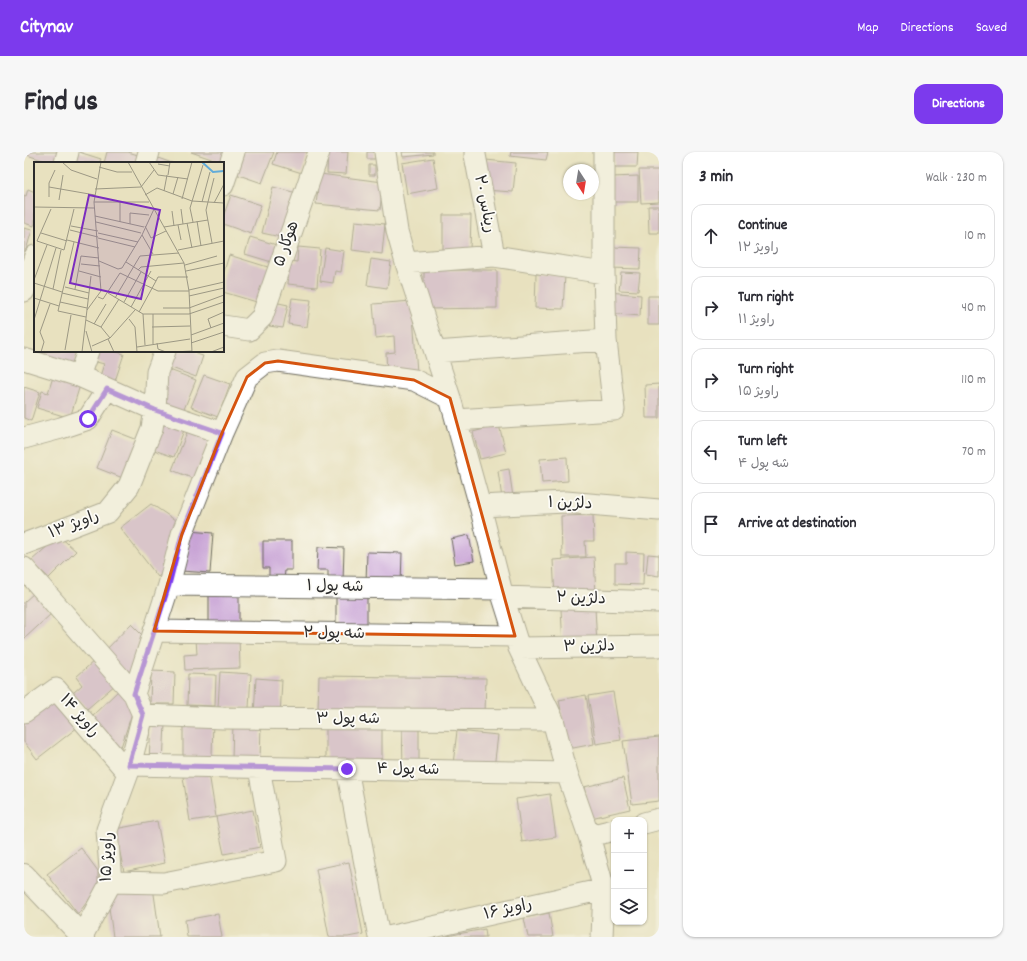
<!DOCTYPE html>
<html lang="en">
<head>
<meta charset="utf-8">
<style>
  :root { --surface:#fff; --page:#f7f7f7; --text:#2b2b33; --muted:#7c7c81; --line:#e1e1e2; --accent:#7c3aed }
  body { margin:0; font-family:Dekko,"Playpen Sans Arabic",sans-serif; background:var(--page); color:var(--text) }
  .controls { position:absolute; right:12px; bottom:12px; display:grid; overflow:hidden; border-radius:8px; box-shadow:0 1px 3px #0004 }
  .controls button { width:36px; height:36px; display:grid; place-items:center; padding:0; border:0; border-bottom:1px solid var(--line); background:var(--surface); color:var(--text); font:20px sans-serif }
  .compass { position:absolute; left:539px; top:12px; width:36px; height:36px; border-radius:50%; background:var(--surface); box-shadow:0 1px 3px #0004; rotate:168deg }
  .stop { position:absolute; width:12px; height:12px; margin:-9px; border:3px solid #7c3aed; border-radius:50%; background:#fff }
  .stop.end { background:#7c3aed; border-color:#fff; box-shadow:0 1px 4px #0008 }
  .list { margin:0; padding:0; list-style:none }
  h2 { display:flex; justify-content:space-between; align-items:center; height:52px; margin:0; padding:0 16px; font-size:17px }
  h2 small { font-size:13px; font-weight:400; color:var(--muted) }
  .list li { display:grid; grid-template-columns:26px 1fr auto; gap:12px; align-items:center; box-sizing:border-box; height:64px; margin:0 8px 8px; padding:0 8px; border:1px solid var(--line); border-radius:12px }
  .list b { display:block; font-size:15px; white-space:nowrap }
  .list p { margin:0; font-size:13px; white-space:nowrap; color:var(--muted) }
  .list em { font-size:13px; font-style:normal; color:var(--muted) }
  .icon { flex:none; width:22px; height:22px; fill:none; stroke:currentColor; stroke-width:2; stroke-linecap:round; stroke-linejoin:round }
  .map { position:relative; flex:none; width:635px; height:785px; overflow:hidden; border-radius:12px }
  header { display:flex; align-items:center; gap:24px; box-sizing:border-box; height:56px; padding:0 20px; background:var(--accent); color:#fff }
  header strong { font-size:19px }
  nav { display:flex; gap:22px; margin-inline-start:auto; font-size:14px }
  .intro { display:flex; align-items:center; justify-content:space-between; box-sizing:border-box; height:96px; padding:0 24px }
  h1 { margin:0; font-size:28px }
  .button { padding:10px 18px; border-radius:12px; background:var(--accent); color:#fff; font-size:14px; font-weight:700 }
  main { display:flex; gap:24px; padding:0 24px }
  aside { flex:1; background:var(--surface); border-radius:12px; box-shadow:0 1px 3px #0004 }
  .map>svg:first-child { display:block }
  .building { fill:#c8a3d5 }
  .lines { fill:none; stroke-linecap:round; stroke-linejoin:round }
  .minor-casing { stroke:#6d6b5f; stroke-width:23 }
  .tertiary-casing { stroke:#6d6b5f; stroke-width:24 }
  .minor { stroke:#fff; stroke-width:21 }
  .tertiary { stroke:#fff; stroke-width:22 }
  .route { stroke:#7c3aed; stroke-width:5 }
  .marked { fill:none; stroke:#d5540f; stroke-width:3; stroke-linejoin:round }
  .labels { text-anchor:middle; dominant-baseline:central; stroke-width:3.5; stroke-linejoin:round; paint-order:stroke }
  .street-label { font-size:16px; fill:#2b2b2b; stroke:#fdfcf7 }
  .inset-river { fill:none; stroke:#61abd9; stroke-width:2 }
  .inset-road { fill:none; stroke:#9c9884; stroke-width:1 }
  .view { fill:#7b2cbf; fill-opacity:0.15; stroke:#7b2cbf; stroke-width:2 }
  .inset-edge { fill:none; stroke:#2b2b2b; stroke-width:2 }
</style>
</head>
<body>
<header>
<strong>Citynav</strong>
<nav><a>Map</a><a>Directions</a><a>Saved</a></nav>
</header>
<div class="intro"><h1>Find us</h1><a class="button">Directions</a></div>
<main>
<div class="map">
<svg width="635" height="785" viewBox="0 0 635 785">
  <rect width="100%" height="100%" fill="#fdfcf7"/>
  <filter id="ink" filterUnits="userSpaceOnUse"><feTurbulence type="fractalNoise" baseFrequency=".025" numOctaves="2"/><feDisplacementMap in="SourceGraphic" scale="8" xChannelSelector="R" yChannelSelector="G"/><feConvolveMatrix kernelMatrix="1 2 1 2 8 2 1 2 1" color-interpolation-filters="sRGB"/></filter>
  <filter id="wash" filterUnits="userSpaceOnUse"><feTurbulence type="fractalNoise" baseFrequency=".012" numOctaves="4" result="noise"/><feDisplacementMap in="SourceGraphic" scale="16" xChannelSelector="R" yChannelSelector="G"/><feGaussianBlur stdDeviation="0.9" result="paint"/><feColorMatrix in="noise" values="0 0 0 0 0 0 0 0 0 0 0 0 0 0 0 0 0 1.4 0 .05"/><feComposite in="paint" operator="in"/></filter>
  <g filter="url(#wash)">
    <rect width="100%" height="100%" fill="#e8e1bf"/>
    <g id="blocks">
      <path class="building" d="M0,0h36l-4,11h-5l-27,-9z
        M52,0h3l22,7 -2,4h-26z
        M83,0h21l10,3 -2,8h-32z
        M167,0h37l-5,11z
        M216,0h34l-12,31 -29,-10z
        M253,0h31l-6,21 -29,-9z
        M304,0h20l-2,22 -19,-1z
        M343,0h8v7h-8z
        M378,0h31v2l-30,3z
        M487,0h37l-2,8 -36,-4z
        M590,0h24l-1,15h-23z
        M131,5l17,6h-19z
        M409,6l5,30 -31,6 -5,-31z
        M462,8l30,3 -3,29 -29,-2z
        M345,13h6v10h-6z
        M615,18h20v32l-18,1z
        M296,22l63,8 -3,28 -64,-6z
        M614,24v26h-26l-1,-25z
        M249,35l24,6 -12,45 -23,-5z
        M4,37l7,3v31l-1,3 -10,-3v-28l2,1z
        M207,43l30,10 -10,29 -28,-10v-7z
        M624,54h11v27h-10z
        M419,63h28l-1,36h-27z
        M331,69l30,3 -3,30 -30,-4z
        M0,76l8,2 -8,27z
        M226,85l30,9 -5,17 -30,-9z
        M274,95l22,2 -3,38 -29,-3 2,-23 7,1z
        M588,95l29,1 -1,21 -29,-1z
        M301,96l19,3 -3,21 -6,-1 -2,12 -13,-2z
        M205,103l42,13 -11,35 -37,-11v-17z
        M347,107l20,3 -4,26 -20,-3z
        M400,115h23l1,3h49v38l-73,1z
        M597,120l19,1 -2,18 -19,-1z
        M512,122l29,1 -2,34 -28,-1z
        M585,140l32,3 -1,21 -33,-3z
        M624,144h11v29h-11z
        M268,146l19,2 -4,27 -19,-3z
        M388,149l5,72 -30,1 -1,-21 9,-1 -1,-16 -18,2 -3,-34z
        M250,150l14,3 -5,23 -14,-2z
        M17,199h37l-4,15 -34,-8z
        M68,199h22l10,3 -11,33 -15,-5 6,-18 -15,-4z
        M148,199h25l-1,3 7,2 -7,21 -30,-11z
        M143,217l29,11 -14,34 -20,-8 5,-12 -9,-3z
        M180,223l26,9 -12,33 -27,-10z
        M29,225l27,8 -10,33 -33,-10 5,-17 6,2z
        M635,232v34h-13l-1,-33z
        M0,235l16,5 -9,29 -7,-3z
        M143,263l20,7 -13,35 -20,-7z
        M166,273l22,9 -18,45 -22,-9z
        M475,273l7,28 -26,6 -7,-27z
        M88,278l31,12 -15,38 -31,-12z
        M543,305l1,24 -26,2 -2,-24z
        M485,317l4,28 -11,1 -4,-27z
        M127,352l27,18 -11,26 6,5 -11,11 6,4 -10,9 -38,-49z
        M569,363l1,26h-9l1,16h-24l-1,-41z
        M165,379l24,2 -3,40 -29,-2z
        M445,383l5,26 -19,3 -4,-25z
        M35,384l17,15 -27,27 -18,-17z
        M239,389h29v29h-7l-1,10h-15v-12h-6z
        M294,395l26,1 -1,34 -15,-1v-11h-11z
        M343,400l35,1 -1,31 -35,-2z
        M602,400l18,1 -1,32 -28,-1v-21h11z
        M624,402l11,1v21l-13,-2z
        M570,405l2,37 -41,3 -2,-37z
        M185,439l30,1v31l-30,-1z
        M10,441l18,20 -28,26v-37z
        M312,445h31v32h-31z
        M571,456l2,37 -34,1 -2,-37z
        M107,472l11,11 -13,41 -25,-24z
        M215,485l1,31 -55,2 -1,-15 13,-1 -1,-15z
        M71,508l21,24 -29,25 -14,-16 9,-8 -6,-8z
        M127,519l24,1 -1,32h-24z
        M196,520l31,2 -2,34 -31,-1z
        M164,522l28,1 -1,31 -28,-1z
        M295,524l167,2 -1,35 -167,-3z
        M232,526l26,2 -2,37 -26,-1z
        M97,536l13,19 -14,43 -30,-32z
        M589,540l8,48 -25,4 -8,-48z
        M562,543l8,49 -26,5 -9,-49z
        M30,545l24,30 -41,32 -13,-17v-21z
        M159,568h30l-1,37h-29z
        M127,571l14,1 -2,38 -14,-1z
        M209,571l28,1 -1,36 -28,-1z
        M302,573h56v42l-56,1z
        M378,574h17v41h-16z
        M433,579l41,4 -4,33 -41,-4z
        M635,585v64l-27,3 -9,-63z
        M185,621l7,44 37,-7 7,37 -36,7 -8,-37 -26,4 -7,-44z
        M599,626l7,31 -39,9 -7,-31z
        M526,642l6,43 -34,5 -6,-43z
        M133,669l8,42 -41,9 -9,-43z
        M57,696l17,23v16l-20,27 -31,-40z
        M325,710l14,72 -15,3h-19l-13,-68z
        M129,735l7,50h-47l-6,-44z
        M525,761l4,24h-25l-4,-19z
        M194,762l4,23h-35l-2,-17z
        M461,777l1,8h-39v-1z"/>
    </g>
  </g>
  <g filter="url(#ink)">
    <use href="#blocks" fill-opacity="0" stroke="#6d6b5f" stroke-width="1"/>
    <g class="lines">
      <defs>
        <path id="minor" d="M361,0l12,79 9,32 44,135 30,108 23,91 16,51 34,72 14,53 22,63 15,53 -2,48
          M451,0v3l19,101
          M41,11l3,-11
          M122,11l3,-11
          M199,33l11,-33
          M382,111l88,-7 110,17
          M0,139l11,-35
          M199,174l26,4 13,-13 57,-165
          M411,200l171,-12
          M0,207l55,17 76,34 67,23
          M55,224l9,-25
          M432,268l158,-10 -8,-70 -2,-67v-121
          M0,286l37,-10 27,-9 19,-30
          M456,354l86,-4 93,8
          M0,392l53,-20 31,-12 21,-26 23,-58 3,-18 2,-38 8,-21
          M0,416l110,126
          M145,433l332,4
          M479,445l156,5
          M130,479l361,5
          M495,496l140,-2
          M0,560l32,-23 72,84
          M119,563l80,3 330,2
          M105,613l438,8
          M323,617l32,168
          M620,671l15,-4
          M565,684l25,-6
          M87,730l53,1 112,-22 -17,-93
          M58,784l29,-54 -4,-52 21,-57 15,-58 -9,-21 35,-109 13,-51 40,-101 25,-56 18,-14 13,-2 136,19 36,18
          M364,785l216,-48"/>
        <path id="tertiary" d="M0,723l59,62"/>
      </defs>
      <use href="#minor" class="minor-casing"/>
      <use href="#tertiary" class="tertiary-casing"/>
      <use href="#minor" class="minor"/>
      <use href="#tertiary" class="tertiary"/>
    </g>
  </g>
  <g class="lines" filter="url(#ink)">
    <path class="route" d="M64,267l19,-30 48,21 67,23 -40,101 -13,51 -35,109 9,21 -14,50 218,4"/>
  </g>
  <path d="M0 0H635V785H0ZM254,209l136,19 36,18 65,238 -361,-5 28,-97 40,-101 25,-56 18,-14z" fill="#e8e1bf" fill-opacity=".55" fill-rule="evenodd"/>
  <path class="marked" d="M254,209l136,19 36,18 65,238 -361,-5 28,-97 40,-101 25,-56 18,-14z"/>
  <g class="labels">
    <g class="street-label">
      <text transform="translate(460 52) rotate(79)">ریناس ۲۰</text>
      <text transform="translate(263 92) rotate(-71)">هوکار ۵</text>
      <text transform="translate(546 352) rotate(2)">دلژین ۱</text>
      <text transform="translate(50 373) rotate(-21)">راویژ ۱۳</text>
      <text transform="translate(311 435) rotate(1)">شه پول ۱</text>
      <text transform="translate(557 447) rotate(2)">دلژین ۲</text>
      <text transform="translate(310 482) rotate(1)">شه پول ۲</text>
      <text transform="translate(565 495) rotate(-1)">دلژین ۳</text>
      <text transform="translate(55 564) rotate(49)">راویژ ۱۴</text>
      <text x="324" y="567">شه پول ۳</text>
      <text transform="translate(384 618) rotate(1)">شه پول ۴</text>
      <text transform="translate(84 705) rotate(-88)">راویژ ۱۵</text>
      <text transform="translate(484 758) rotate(-13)">راویژ ۱۶</text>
    </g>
  </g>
  <g transform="translate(10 10)">
    <rect width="190" height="190" fill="#e8e1bf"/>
    <path class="inset-river" d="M168,0l11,10 11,-1"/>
    <path class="inset-road" d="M28,0l9,8 26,9M94,0l56,101 5,28 3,61M115,0l9,13 30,4M124,2l12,2M65,5l18,5h15M134,13l2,-13M15,25l46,8M61,27l46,-2 13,-17M130,29l3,-16M139,32l5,-17M111,33l12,-7 35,13 32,2M15,35v-14l6,-13M148,37l10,-37M25,38l4,-25M60,40h55M168,40l8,-30M180,41l10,-19M0,45l60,1M17,47l-14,32 27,9 10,-41M147,47l2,15M138,49l2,15M61,54l49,11M163,59l4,25M62,60l45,11M86,60v-20M159,60l-3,-14 13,-43M153,61l5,25M96,62v-11l19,2M144,63l3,15M37,64l27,5M111,64l6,12 15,-7M130,65l44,-7M36,68l28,7M7,71l26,8M64,71l40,9M108,73l11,19M64,76l37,9M33,78l32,8M40,80l-16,69 28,6M178,81l-6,-33 8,-32M144,88l46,-9M65,99l19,8 4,-1 20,-33 12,-26M92,100l30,19 2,-4h30M47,102l19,2M151,103l32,-9M104,108l3,-3 43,-4M45,109l22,6M152,109l38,-8M0,118l13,-35M0,121l28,9M31,125l24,6M19,127l8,-39M41,127l6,-33 18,2M155,128l35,-8M28,131l26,6M74,131l35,21h46l35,-12M155,134l35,-8M64,135l5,2 17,-26 38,18h31M0,136l25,8M81,136l25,-42 39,-3M26,140l27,6M90,140l17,-30M97,145l20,-36M129,146h26l35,-13M53,148l14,-19 -7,-89 7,-40M105,150l17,-31M109,152l2,31M95,157l6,8 2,25M0,158l22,-72M52,158l15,7 9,11M60,162l12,-20M67,165l18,-28M118,165l38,-1M177,166l-3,-9 16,-7M52,169l6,21M157,173l33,-12M74,177l6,13M123,181l1,6 8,3M157,181l33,-11M119,182v-30M58,184l18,-8 25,-28M103,185l53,-8M31,188l6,-35M7,190l3,-10 -4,-10 10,-28M48,190l9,-76M139,190l19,-1M177,190l13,-5"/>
    <path class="view" d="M55,33l71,15 -19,89 -71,-16z"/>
    <rect width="190" height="190" class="inset-edge"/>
  </g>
</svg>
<div class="controls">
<button>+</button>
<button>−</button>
<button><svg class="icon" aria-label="layers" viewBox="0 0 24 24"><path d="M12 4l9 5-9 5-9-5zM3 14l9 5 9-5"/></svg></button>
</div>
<svg class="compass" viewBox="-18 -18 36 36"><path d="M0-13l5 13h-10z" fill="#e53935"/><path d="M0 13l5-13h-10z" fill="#7c7c81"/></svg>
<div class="stop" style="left:64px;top:267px"></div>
<div class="stop end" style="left:323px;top:617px"></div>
</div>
<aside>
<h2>3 min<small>Walk · 230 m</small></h2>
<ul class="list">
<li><svg class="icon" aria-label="ahead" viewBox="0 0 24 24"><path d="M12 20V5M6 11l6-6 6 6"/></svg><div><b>Continue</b><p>راویژ ۱۲</p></div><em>10 m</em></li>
<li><svg class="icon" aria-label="right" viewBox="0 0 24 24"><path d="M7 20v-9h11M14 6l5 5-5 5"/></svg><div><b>Turn right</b><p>راویژ ۱۱</p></div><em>40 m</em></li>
<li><svg class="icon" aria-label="right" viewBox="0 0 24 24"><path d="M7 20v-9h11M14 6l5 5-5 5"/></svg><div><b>Turn right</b><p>راویژ ۱۵</p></div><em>110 m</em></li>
<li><svg class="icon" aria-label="left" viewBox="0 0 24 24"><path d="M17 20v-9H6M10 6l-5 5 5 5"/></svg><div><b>Turn left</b><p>شه پول ۴</p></div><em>70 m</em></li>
<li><svg class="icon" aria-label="arrive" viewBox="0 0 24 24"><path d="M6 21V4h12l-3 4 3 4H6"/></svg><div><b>Arrive at destination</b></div></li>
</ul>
</aside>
</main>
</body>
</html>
